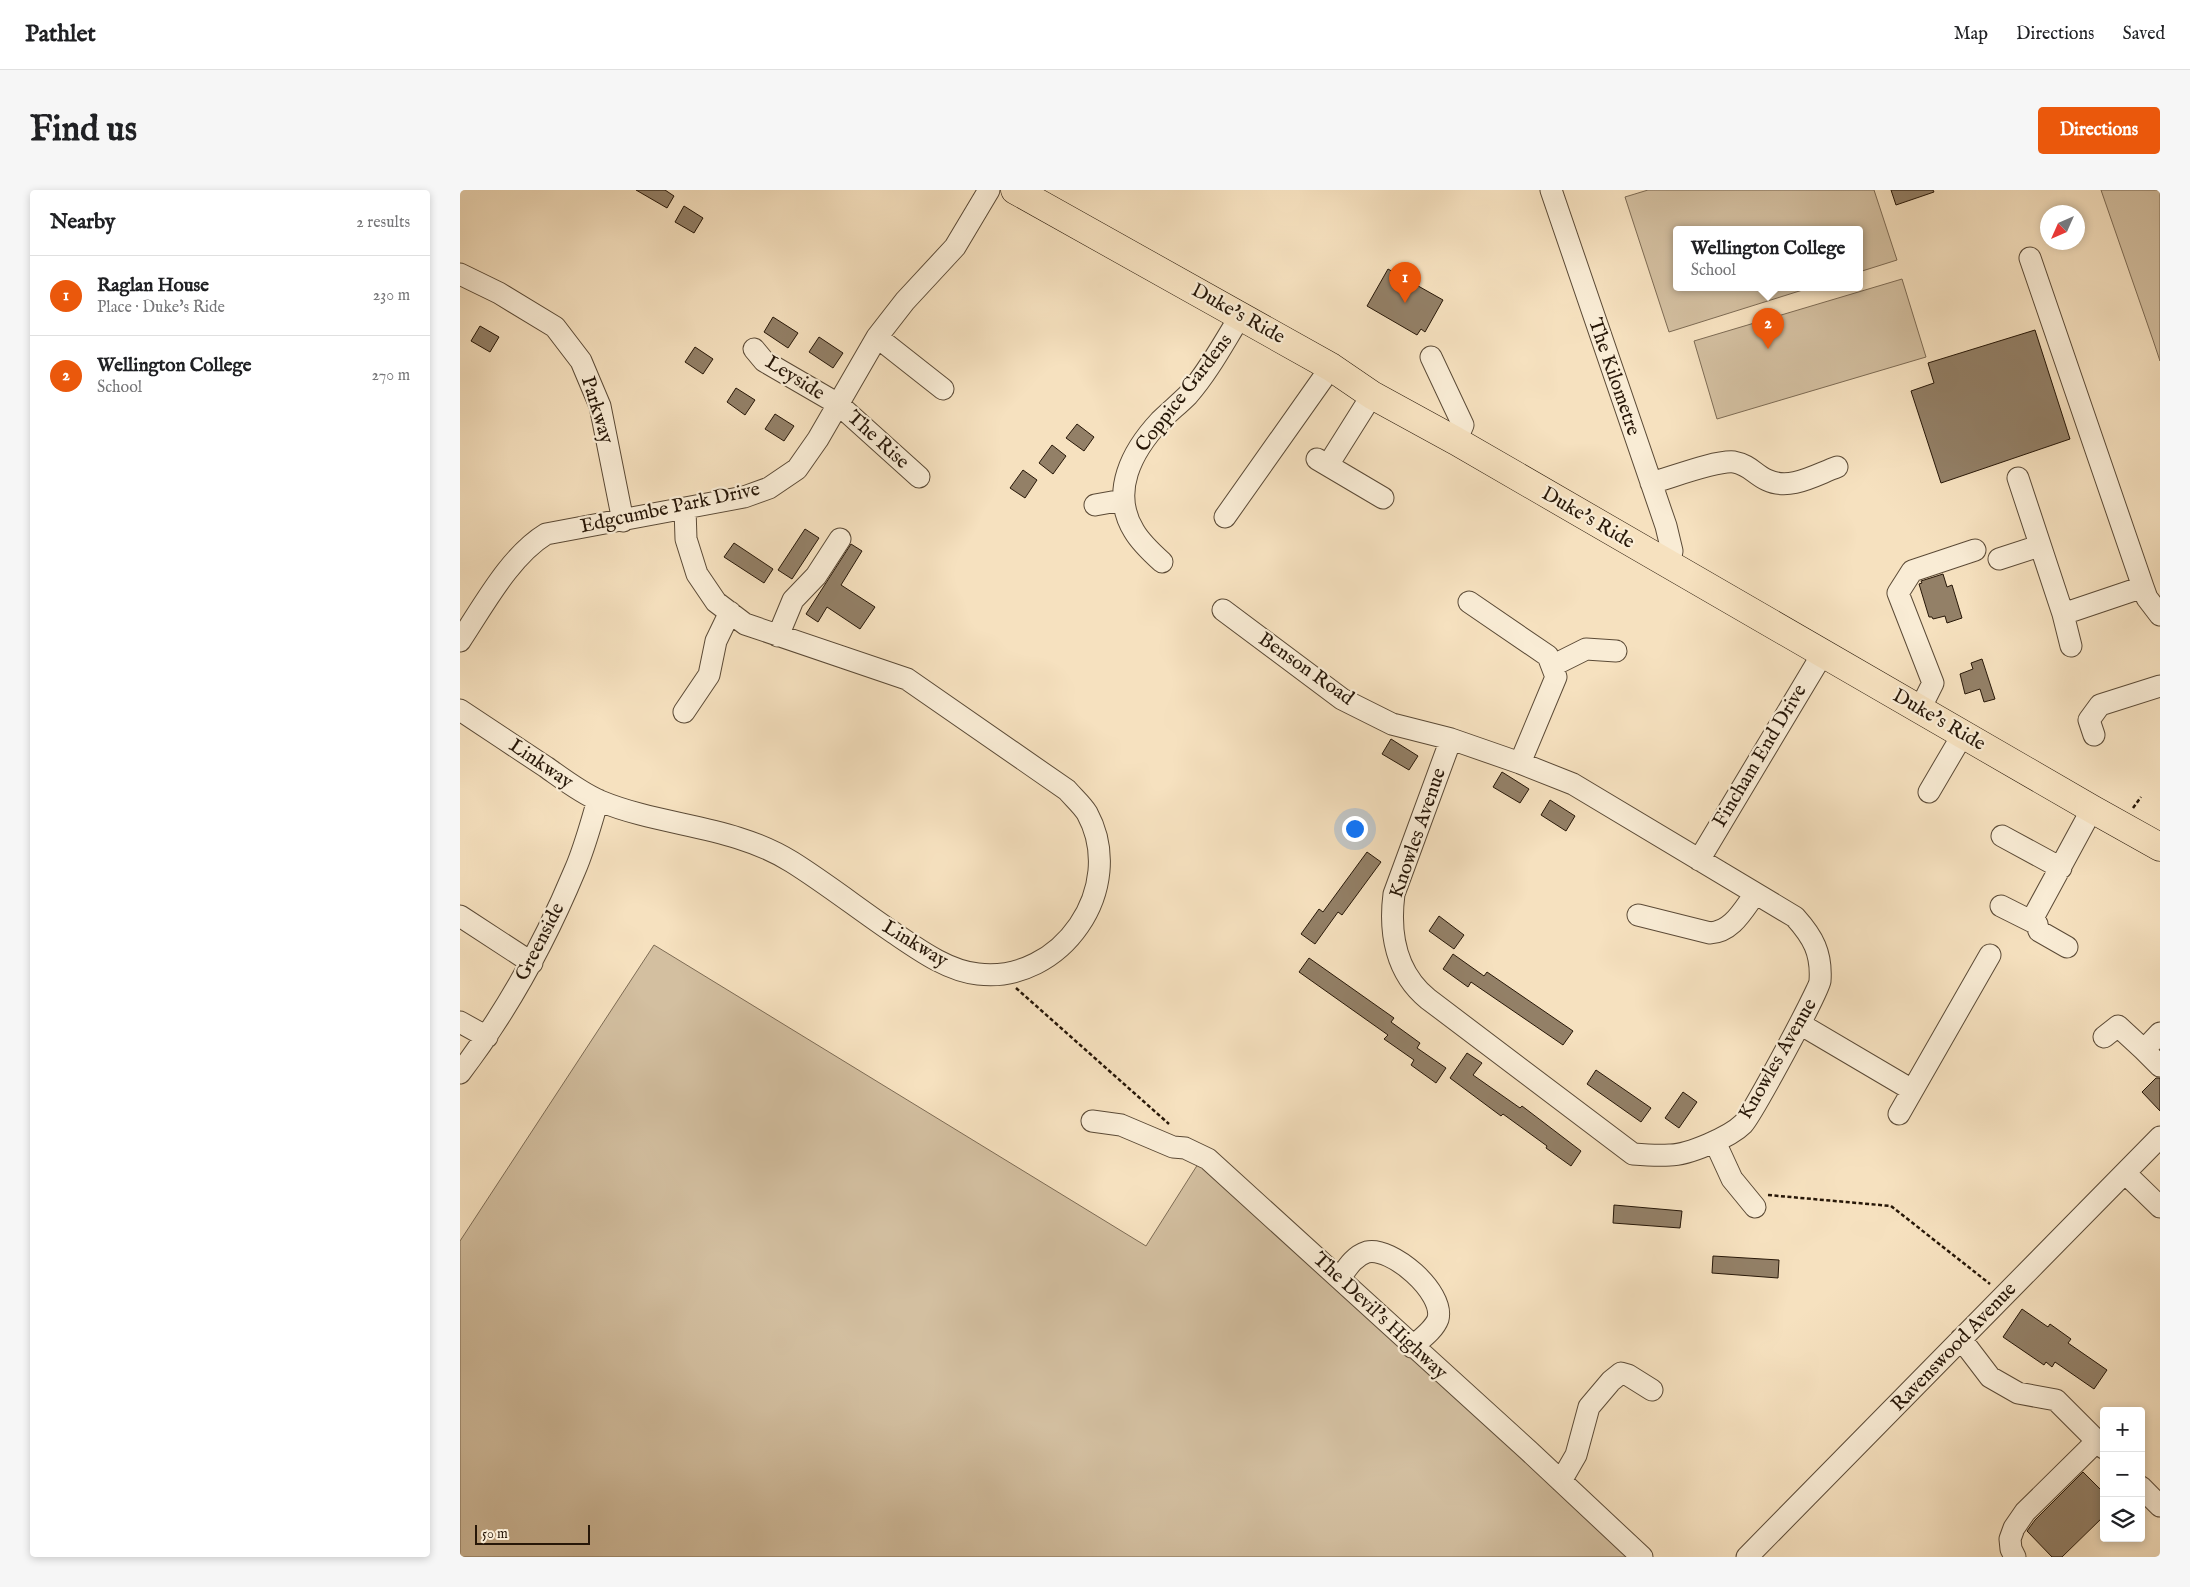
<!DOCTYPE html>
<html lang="en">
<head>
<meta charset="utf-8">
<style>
  :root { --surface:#fff; --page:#f6f6f6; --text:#202124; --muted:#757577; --line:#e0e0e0; --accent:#ea580c }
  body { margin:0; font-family:"IM FELL English",serif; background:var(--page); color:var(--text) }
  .controls { position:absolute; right:15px; bottom:15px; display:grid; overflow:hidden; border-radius:5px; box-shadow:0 2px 8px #0003 }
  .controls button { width:45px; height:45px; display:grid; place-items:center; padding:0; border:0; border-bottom:1px solid var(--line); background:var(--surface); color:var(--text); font:25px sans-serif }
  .compass { position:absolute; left:1580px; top:15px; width:45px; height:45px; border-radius:50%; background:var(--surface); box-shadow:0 2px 8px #0003; rotate:225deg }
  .scale { position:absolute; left:15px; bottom:12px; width:115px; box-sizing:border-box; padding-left:5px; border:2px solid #271708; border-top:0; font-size:14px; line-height:18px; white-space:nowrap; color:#271708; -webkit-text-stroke:4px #f9ecd5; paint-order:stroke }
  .you { position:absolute; left:894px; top:638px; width:18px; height:18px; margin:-12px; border:4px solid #fff; border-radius:50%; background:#1a73e8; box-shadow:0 0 0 8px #1a73e833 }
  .badge { display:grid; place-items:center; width:32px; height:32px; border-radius:50%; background:var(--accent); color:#fff; font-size:16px; font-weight:700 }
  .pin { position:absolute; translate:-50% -41px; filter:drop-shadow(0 1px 2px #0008) }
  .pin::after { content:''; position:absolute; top:26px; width:18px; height:15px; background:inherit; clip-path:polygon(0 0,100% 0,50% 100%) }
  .popup { position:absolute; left:1213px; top:36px; width:190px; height:65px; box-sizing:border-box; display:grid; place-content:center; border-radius:5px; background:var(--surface); filter:drop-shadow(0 1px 4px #0005); font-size:16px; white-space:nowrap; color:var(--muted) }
  .popup b { font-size:19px; color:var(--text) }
  .popup::after { content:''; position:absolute; left:50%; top:100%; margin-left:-10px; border:10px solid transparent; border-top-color:var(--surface) }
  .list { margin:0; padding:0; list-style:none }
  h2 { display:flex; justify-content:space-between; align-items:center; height:65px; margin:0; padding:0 20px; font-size:21px }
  h2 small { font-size:16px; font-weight:400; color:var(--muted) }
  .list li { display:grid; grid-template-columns:32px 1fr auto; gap:15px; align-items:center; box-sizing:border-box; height:80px; padding:0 20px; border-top:1px solid var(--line) }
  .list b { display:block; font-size:19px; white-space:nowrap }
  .list p { margin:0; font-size:16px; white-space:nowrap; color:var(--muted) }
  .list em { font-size:16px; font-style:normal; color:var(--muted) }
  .icon { flex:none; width:28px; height:28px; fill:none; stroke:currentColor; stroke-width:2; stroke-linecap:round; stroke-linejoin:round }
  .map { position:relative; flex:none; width:1700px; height:1367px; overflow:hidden; border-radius:5px }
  header { display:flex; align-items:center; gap:30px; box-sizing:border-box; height:70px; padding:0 25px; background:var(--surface); border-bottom:1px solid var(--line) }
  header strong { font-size:24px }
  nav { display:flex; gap:28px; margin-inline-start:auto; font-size:18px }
  .intro { display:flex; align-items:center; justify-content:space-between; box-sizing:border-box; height:120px; padding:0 30px }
  h1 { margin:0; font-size:35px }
  .button { padding:12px 22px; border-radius:5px; background:var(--accent); color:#fff; font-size:18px; font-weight:700 }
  main { display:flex; gap:30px; padding:0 30px }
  aside { flex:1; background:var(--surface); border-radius:5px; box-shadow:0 2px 8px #0003 }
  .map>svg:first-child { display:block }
  .green { fill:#d3bfa0; stroke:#7d6b54 }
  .building { fill:#938067; stroke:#271708 }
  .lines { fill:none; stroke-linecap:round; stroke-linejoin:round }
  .minor-casing { stroke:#5b4a36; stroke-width:23 }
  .major-casing { stroke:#271708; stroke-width:29 }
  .path { stroke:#271708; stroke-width:2.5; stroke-dasharray:4 2.5; stroke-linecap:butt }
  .minor { stroke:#f9ecd5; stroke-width:21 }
  .major { stroke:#f6e1bf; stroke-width:28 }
  .labels { text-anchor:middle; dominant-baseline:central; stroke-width:4.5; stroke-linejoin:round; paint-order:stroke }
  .street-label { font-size:20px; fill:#271708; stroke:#f9ecd5 }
</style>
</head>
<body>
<header>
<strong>Pathlet</strong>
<nav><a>Map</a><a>Directions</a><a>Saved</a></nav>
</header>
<div class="intro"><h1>Find us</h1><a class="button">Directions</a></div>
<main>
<aside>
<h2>Nearby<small>2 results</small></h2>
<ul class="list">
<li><span class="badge">1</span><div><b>Raglan House</b><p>Place · Duke's Ride</p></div><em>230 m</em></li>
<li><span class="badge">2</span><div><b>Wellington College</b><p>School</p></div><em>270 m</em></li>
</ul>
</aside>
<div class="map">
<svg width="1700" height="1367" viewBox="0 0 1700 1367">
  <rect width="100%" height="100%" fill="#f6e1bf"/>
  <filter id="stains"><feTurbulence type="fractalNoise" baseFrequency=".004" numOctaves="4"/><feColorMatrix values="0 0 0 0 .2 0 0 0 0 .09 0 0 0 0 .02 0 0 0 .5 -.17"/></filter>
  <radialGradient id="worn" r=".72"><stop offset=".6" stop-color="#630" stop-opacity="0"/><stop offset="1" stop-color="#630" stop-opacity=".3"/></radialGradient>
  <path class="green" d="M1188,0h226l23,70 -38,12v-42h-182v58h132l-140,44 -44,-135z
    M1641,0h59v171l-7,-21z
    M1442,89l24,78 -209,62 -23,-78z
    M194,755l492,301 52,-82 452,393h-1190v-316z"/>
  <path class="building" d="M176,0h29l9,6 -7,12z
    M1431,0h42l1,2 -38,13z
    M224,16l19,12 -9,15 -19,-11z
    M928,79l55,31 -18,32 -4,-3 -4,6 -50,-29z
    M313,127l25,16 -10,15 -24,-16z
    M20,136l19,11 -9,15 -19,-11z
    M1575,140l35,109 -129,44 -30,-92 23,-8 -6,-20z
    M359,147l24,16 -10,15 -24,-16z
    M235,157l18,12 -10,15 -18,-12z
    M276,198l19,12 -10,15 -18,-13z
    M315,224l19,12 -10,15 -19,-12z
    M617,234l17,13 -10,14 -18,-13z
    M592,255l14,11 -13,18 -14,-11z
    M563,280l14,10 -12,18 -15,-10z
    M345,339l14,9 -27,41 -14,-9z
    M274,353l39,26 -9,14 -40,-26z
    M391,354l11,7 -21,34 34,22 -15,22 -33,-22 -9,15 -12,-8z
    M1483,384l4,13 5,-2 10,33 -15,5 -2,-7 -12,3 -1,-2h-3l-10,-33 3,-1 -1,-2z
    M1522,469l13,40 -11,3 -4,-13 -15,5 -5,-20 13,-5 -2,-6z
    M931,549l27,17 -9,14 -27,-16z
    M1042,582l27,17 -9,14 -27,-16z
    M1090,610l25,16 -9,15 -25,-16z
    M907,662l14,10 -39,53 -4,-3 -23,32 -14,-10 18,-25 4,3z
    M979,726l25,19 -10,14 -25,-18z
    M993,764l31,22 3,-4 86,59 -10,14 -92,-63 -3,5 -25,-18z
    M849,768l85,60 -3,4 29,21 -3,5 29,20 -10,15 -25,-18 3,-5 -30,-21 4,-4 -89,-63z
    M1007,863l15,10 -9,12 47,33 2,-2 59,45 -10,15 -25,-18 1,-2 -44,-32 -2,2 -51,-38z
    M1136,880l55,38 -10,14 -54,-38z
    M1696,888h4v33l-18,-19z
    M1223,902l14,10 -18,26 -14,-10z
    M1154,1015l68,6 -2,17 -67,-5z
    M1253,1066l66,4 -1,18 -66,-5z
    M1562,1119l26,18 2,-3 21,15 -3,4 39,27 -13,19 -39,-27 -3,5 -6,-5 -2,3 -41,-28z
    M1623,1282l21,21v23l-42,41h-10l-25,-26 8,-11z"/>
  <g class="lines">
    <defs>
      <path id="minor" d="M1091,0l115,336 6,25 -3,14
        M1570,68l113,329 4,11 13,17
        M0,84l39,19 56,34 26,34 19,45 23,115
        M417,147l66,52
        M294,159l10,12 74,43 81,73
        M971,167l32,68 -7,16
        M857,269l66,39
        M868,275l44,-70
        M1558,288l45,136 80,-27
        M1191,293c19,-5 65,-23 83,-21 16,3 20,12 33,18 23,11 48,-5 70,-13
        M635,315l28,-5
        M765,327l106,-150
        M1539,369l40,-13
        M702,372c-10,-9 -21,-19 -28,-31 -24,-39 -2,-80 26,-110 9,-9 19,-17 28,-26 21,-24 36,-53 53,-80
        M1009,412l79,54 8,21 -36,86
        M763,420l119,89 50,25 59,15 69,24 53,21 222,133c18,20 27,36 25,64 -1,10 -69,135 -77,143 -13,13 -55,31 -73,31 -12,1 -25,0 -37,-1l-205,-155c-32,-26 -39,-66 -34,-105l57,-155
        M1603,424l8,32
        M318,446l15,-36 23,-24 24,-37
        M0,451c24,-36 50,-85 86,-107l198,-37 25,-9 28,-19 21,-30 59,-102 28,-36 50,-54 34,-57
        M1092,476l34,-17 30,2
        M1460,519l13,-26 -35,-90 14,-22 63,-21
        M0,520c29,19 57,38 86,57 17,12 35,26 54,34 63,26 133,24 192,61 35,22 68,48 102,71 25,17 54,38 84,41 83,10 150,-86 109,-161 -5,-8 -13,-15 -20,-23l-160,-111 -162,-55 -29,-22 -19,-28 -11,-35 -1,-31
        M224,522l25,-37 7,-34 14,-29
        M1634,545l-5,-15 11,-15 60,-19
        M1469,602l34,-58
        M1542,646l59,32
        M1239,670l124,-207
        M1541,716l36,18
        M1178,725l72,18c22,-1 33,-23 45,-39
        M0,726l72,47
        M1607,757l-28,-16 -5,-15 58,-107
        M0,832l27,15
        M1340,834l112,66
        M1700,843l-16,17 16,16
        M1644,847l14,-11 26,24
        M0,883c48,-63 85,-131 115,-203 10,-23 16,-47 23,-70
        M1439,924l91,-159
        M632,931l29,4 52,22 12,1 23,11 321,292 113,106
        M1255,952l17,37 23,28
        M1665,983l35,34
        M880,1088c7,-10 14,-22 27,-26 24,-6 78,40 71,67 -4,11 -17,20 -26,28
        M1501,1149l29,38 28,16 38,7 48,48
        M1101,1291l15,-26 13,-48 22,-26 10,-8 7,2 24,15
        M1681,1297l19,19
        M1287,1367l413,-420
        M1555,1367l-4,-8 -1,-10 4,-11 11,-16 72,-71"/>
      <path id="major" d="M555,0l316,177 41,28 84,46 636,368 68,38"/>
    </defs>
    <use href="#minor" class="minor-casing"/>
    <use href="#major" class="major-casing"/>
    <path class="path" d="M1673,618l8,-11
      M556,798l153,136
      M1308,1005l123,11 99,78"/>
    <use href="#minor" class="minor"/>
    <use href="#major" class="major"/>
  </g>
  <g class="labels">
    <g class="street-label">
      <text transform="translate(778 124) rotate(29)">Duke's Ride</text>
      <text transform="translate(1154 187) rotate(71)">The Kilometre</text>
      <text transform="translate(335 188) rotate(32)">Leyside</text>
      <text transform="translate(724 203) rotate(-52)">Coppice Gardens</text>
      <text transform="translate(137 220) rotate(73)">Parkway</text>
      <text transform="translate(418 250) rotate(42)">The Rise</text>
      <text transform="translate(210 318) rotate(-12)">Edgcumbe Park Drive</text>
      <text transform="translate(1128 328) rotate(30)">Duke's Ride</text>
      <text transform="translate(846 479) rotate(35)">Benson Road</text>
      <text transform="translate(1479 530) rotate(30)">Duke's Ride</text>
      <text transform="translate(1300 566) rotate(-59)">Fincham End Drive</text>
      <text transform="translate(81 574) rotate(34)">Linkway</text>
      <text transform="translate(958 643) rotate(-71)">Knowles Avenue</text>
      <text transform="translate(80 752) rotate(-63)">Greenside</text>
      <text transform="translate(455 754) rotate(31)">Linkway</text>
      <text transform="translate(1318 869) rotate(-60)">Knowles Avenue</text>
      <text transform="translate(920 1126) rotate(43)">The Devil's Highway</text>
      <text transform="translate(1494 1157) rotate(-46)">Ravenswood Avenue</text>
    </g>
  </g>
  <rect width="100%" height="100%" filter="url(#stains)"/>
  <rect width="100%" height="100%" fill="url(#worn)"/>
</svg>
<div class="controls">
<button>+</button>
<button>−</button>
<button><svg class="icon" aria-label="layers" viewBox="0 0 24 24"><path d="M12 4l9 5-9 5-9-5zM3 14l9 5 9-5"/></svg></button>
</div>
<svg class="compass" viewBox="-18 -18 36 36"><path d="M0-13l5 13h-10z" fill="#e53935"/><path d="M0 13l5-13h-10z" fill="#757577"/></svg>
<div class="scale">50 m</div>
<div class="you"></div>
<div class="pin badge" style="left:945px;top:113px">1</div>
<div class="pin badge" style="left:1308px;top:159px">2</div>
<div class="popup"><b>Wellington College</b>School</div>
</div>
</main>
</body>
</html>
